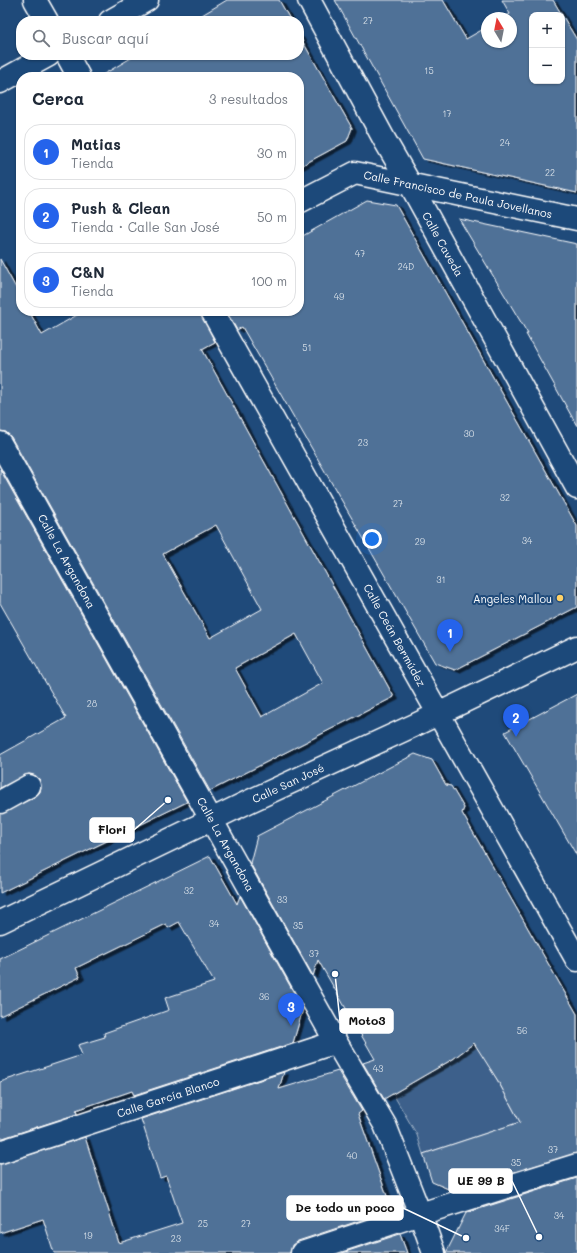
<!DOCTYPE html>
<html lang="es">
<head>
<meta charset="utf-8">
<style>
  :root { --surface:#fff; --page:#f6f6f7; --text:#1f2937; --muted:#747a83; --line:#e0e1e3; --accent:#2563eb }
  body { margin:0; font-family:Mali,sans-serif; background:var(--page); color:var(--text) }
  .controls { position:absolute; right:12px; top:12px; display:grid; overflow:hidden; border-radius:8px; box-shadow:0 1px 3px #0004 }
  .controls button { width:36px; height:36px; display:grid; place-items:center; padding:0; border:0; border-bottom:1px solid var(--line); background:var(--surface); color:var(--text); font:20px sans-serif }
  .compass { position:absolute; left:481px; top:12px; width:36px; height:36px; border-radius:50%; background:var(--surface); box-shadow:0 1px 3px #0004; rotate:350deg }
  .you { position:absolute; left:372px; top:539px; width:14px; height:14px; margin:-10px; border:3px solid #fff; border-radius:50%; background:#1a73e8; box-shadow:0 0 0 6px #1a73e833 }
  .badge { display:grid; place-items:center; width:26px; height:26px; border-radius:50%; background:var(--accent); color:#fff; font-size:13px; font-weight:700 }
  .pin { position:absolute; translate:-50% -33px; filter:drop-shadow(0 1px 2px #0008) }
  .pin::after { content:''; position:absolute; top:21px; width:14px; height:12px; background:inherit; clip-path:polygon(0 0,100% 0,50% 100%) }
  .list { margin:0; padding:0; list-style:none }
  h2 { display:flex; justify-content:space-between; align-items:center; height:52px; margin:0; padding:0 16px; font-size:17px }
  h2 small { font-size:13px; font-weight:400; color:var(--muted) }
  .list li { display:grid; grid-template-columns:26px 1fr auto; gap:12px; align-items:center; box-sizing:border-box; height:56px; margin:0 8px 8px; padding:0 8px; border:1px solid var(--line); border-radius:16px }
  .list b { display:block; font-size:15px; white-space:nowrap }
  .list p { margin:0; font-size:13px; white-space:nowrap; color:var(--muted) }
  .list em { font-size:13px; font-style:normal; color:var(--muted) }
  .icon { flex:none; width:22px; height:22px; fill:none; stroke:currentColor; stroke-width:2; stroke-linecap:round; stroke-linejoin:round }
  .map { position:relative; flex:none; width:577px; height:1253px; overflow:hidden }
  .search { position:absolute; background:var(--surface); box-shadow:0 1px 3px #0004; left:16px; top:16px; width:288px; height:44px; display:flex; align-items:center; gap:10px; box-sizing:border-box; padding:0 14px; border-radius:16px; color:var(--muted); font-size:15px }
  .panel { position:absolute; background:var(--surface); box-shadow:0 1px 3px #0004; left:16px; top:72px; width:288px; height:244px; border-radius:16px }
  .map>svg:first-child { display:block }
  .green { fill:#3c618b; stroke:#9eb0c5 }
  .building { fill:#507197; stroke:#fff; fill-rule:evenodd; filter:url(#shadow) }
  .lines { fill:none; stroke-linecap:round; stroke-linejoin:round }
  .street-casing { stroke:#fff; stroke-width:25 }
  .secondary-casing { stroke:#fff; stroke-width:25 }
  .street { stroke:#1f4a7a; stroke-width:22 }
  .secondary { stroke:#1f4a7a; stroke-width:22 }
  .poi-dot { fill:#ffd166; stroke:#1f4a7a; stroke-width:1.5 }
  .labels { text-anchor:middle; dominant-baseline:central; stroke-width:4; stroke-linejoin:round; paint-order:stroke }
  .number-label { font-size:9px; fill:#d3dce5 }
  .street-label { font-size:11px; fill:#fff; stroke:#1f4a7a }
  .poi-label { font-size:11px; fill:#fff; stroke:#1f4a7a; text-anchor:end }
  .leader { fill:none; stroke:#fff; stroke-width:1.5 }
  .callout-dot { fill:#fff; stroke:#1f4a7a; stroke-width:1.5 }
  .callout { fill:#fff; stroke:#fff; stroke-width:1.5 }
  .callout-label { font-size:12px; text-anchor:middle; font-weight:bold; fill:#111 }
</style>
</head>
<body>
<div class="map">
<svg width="577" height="1253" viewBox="0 0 577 1253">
  <defs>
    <filter id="shadow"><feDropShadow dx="4.5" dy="2.5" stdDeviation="0" flood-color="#0009"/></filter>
  </defs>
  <rect width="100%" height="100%" fill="#1f4a7a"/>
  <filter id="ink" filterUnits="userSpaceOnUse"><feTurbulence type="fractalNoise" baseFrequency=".025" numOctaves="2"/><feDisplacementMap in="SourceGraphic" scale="8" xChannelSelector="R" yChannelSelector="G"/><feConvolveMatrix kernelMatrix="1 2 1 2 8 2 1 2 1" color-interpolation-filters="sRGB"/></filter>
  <g filter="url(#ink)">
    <path class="green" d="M476,1041l44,81 -97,32 -6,-19 -24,-41z"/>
    <path class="building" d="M227,0h52l12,21h-99z
      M335,0h108l23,39 21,-12v15h24v-24h-8l7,-4 -8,-14h51l24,40v153l-154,-34zM532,15h30v66h-30z
      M299,35l53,93 -5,13 -48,26v-90h-200l37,-22h163z
      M367,200l29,5 181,321v81l-122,63 -20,-7 -193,-336 -5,3 -11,-19h73v-73z
      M459,219l118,25v182l-51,-92h2z
      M0,259l21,38v14h8l13,24 42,-24h116l15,31 -13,7 192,348 -184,94 -199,-354 -5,-5 -6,-1zM216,525l46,84 -52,29 -47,-84zM296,634l27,49 -61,34 -27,-49z
      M0,469l187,333 -187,91v-79l35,-17 5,-5 1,-6 -1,-6 -4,-4 -7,-2 -29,14v-33l66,-37 -66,-115z
      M577,694v162l-72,-124z
      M415,754l17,6 14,25 5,1 13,22 -2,5 115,201v139l-124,38 -21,-9 -9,-28 97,-32 -22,-41 -24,-38 -21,16 -69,40 -21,-36 12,-4 -57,-99 -5,16 -63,-113 7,-27z
      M210,856l27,48 3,-8 63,113 -10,34 -159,52 -2,-4 -56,19 1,4 -77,25v-57l82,-27 -4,-10 27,-8 -1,-4 65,-23 -4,-12 49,-16 -35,-60 -11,6 -2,-4 -90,44 4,9 -80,39v-57z
      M338,1071l24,40 -4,3 34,96 -94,31 -6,4 -2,8h-236l-11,-34 -43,14v-69l85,-27 34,106 63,-20 -16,-47 -6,2 -19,-59 143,-47 -5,17z
      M577,1178v75h-131l20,-40z
      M400,1234l7,19h-65z"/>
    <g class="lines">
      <defs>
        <path id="street" d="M35,0l12,21
          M309,0l75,139 26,45 167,304
          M67,55l12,22
          M299,202l56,-29 222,46
          M212,311l365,649
          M0,443l336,599 49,83 35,89 14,39
          M0,802l29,-16
          M0,922l250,-121 165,-76 162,-78
          M0,1152l336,-110
          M302,1253l118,-39 157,-49"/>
        <path id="secondary" d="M110,21l37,-21
          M0,82l49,-27"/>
      </defs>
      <use href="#street" class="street-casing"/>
      <use href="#secondary" class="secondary-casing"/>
      <use href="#street" class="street"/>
      <use href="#secondary" class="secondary"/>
    </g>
  </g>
  <circle class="poi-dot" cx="560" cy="598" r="4"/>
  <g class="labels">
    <g class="number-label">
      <text x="368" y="20">27</text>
      <text x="429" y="70">15</text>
      <text x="447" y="113">17</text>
      <text x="505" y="142">24</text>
      <text x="550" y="172">22</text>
      <text x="360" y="253">47</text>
      <text x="406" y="266">24D</text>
      <text x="339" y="296">49</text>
      <text x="307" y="347">51</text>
      <text x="469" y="433">30</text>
      <text x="363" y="442">23</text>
      <text x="505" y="497">32</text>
      <text x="398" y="503">27</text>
      <text x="527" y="540">34</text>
      <text x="420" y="541">29</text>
      <text x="441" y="579">31</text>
      <text x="92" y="703">28</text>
      <text x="189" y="890">32</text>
      <text x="282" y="899">33</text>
      <text x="214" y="923">34</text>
      <text x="298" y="925">35</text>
      <text x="314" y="953">37</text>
      <text x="264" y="996">36</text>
      <text x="522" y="1030">56</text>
      <text x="378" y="1068">43</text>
      <text x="553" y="1149">37</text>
      <text x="352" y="1155">40</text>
      <text x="516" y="1162">35</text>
      <text x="559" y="1215">34</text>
      <text x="203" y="1223">25</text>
      <text x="246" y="1223">27</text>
      <text x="502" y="1228">34F</text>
      <text x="88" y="1235">19</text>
      <text x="176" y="1238">23</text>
    </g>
    <g class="street-label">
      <text transform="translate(458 194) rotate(12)">Calle Francisco de Paula Jovellanos</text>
      <text transform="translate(443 244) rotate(61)">Calle Caveda</text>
      <text transform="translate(67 561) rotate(61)">Calle La Argandona</text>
      <text transform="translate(395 635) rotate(61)">Calle Ceán Bermúdez</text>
      <text transform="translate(288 783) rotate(-25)">Calle San José</text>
      <text transform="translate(226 844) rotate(61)">Calle La Argandona</text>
      <text transform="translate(168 1097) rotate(-18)">Calle García Blanco</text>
    </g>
    <g class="poi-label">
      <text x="552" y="598">Angeles Mallou</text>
    </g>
  </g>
  <path class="leader" d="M168 800L134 830M335 974L340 1021M539 1237L512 1181M466 1238L403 1208"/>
  <g class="callout-dot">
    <circle cx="168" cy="800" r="4"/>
    <circle cx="335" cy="974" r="4"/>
    <circle cx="539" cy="1237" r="4"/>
    <circle cx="466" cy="1238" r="4"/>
  </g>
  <g class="callout">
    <rect x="90" y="818" width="44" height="24" rx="4"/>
    <rect x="340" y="1009" width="53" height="24" rx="4"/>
    <rect x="449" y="1169" width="63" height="24" rx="4"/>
    <rect x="287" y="1196" width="116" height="24" rx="4"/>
  </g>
  <g class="callout-label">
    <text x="112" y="834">Flori</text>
    <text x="367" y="1025">Moto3</text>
    <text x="481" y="1185">UE 99 B</text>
    <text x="345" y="1212">De todo un poco</text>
  </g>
</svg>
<div class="controls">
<button>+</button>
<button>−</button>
</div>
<svg class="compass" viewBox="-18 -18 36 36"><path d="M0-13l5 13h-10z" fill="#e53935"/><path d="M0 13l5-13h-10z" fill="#747a83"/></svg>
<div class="you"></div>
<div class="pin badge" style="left:450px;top:652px">1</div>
<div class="pin badge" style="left:516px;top:737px">2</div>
<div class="pin badge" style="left:291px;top:1026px">3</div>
<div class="search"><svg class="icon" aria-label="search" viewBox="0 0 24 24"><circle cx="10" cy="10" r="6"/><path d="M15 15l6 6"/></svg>Buscar aquí</div>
<section class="panel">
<h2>Cerca<small>3 resultados</small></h2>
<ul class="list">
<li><span class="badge">1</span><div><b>Matias</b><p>Tienda</p></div><em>30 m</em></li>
<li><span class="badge">2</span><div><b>Push &amp; Clean</b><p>Tienda · Calle San José</p></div><em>50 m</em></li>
<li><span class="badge">3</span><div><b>C&amp;N</b><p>Tienda</p></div><em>100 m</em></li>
</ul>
</section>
</div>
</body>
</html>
